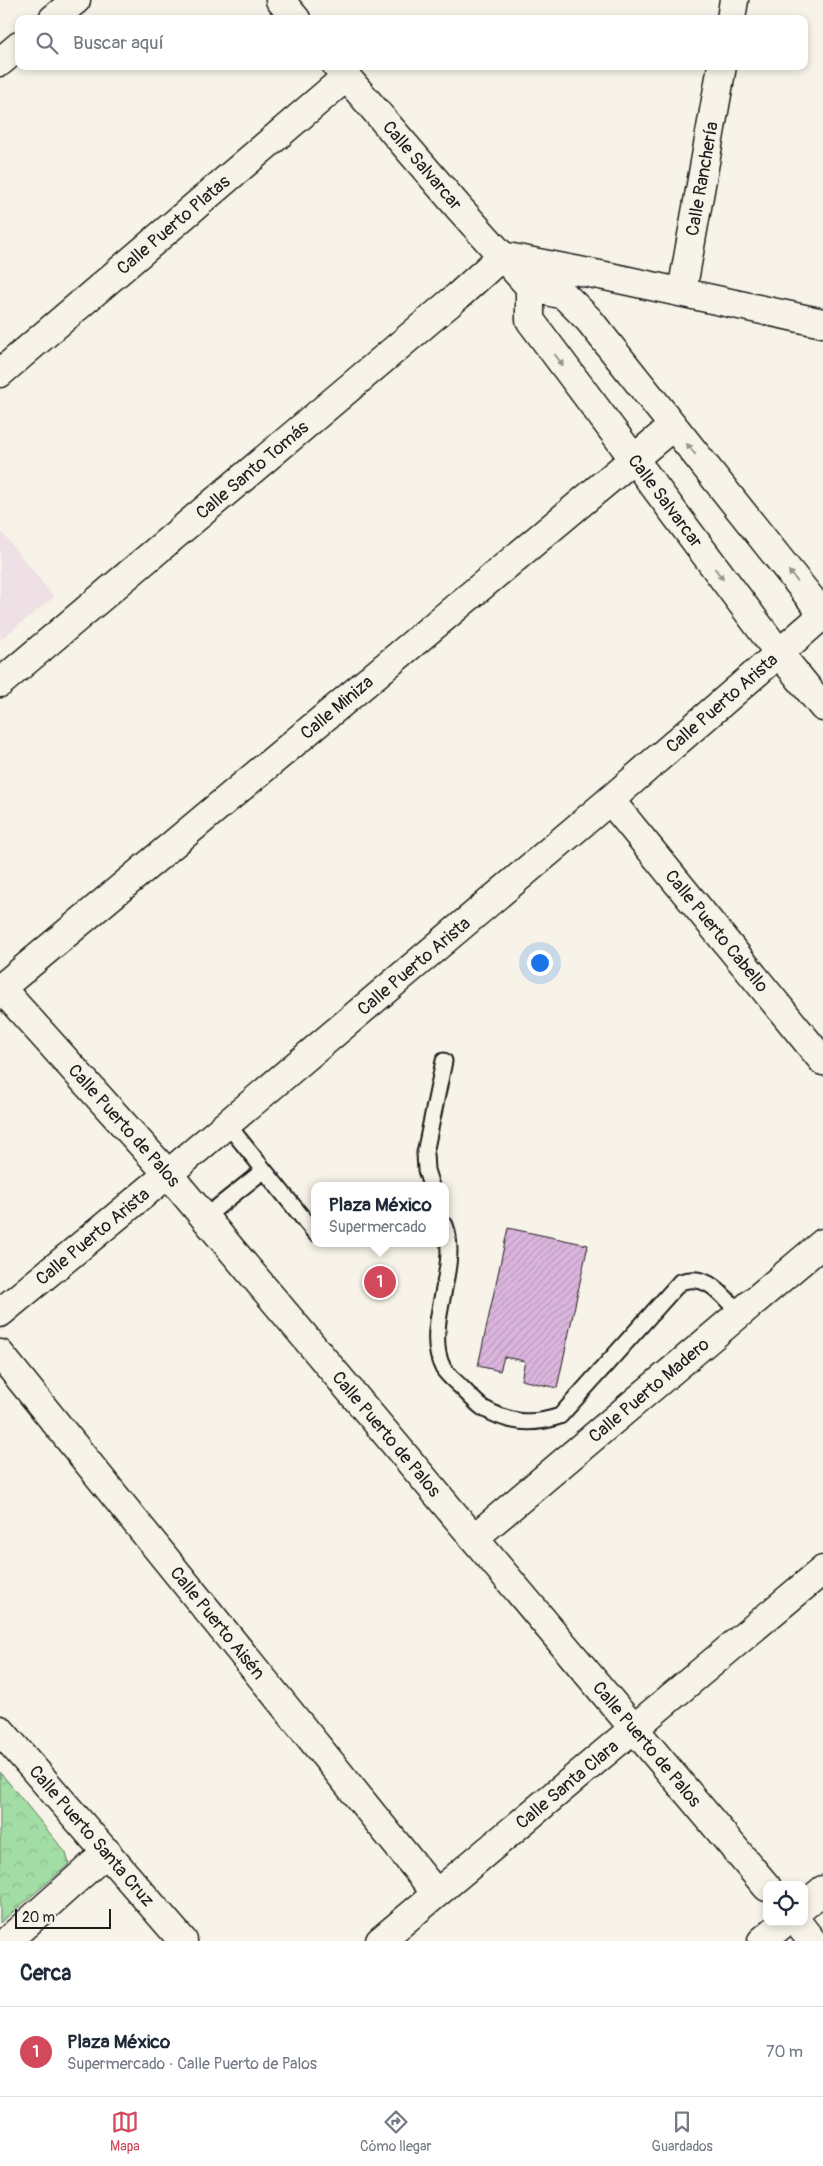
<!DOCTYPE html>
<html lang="es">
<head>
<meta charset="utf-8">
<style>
  :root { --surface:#fff; --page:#f6f6f7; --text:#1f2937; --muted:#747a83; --line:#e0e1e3; --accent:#d1495b }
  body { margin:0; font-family:Pangolin,sans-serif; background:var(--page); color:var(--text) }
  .controls { position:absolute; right:15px; bottom:15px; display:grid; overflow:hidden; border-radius:10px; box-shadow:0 2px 8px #0003 }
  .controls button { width:45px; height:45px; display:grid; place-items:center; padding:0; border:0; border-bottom:1px solid var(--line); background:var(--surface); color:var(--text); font:25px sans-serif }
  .scale { position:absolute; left:15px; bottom:12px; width:96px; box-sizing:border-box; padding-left:5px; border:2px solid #1c1c1c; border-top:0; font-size:14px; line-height:18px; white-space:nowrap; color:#1c1c1c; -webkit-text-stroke:4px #f7f3e8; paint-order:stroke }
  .you { position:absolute; left:539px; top:962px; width:18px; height:18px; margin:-12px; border:4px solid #fff; border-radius:50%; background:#1a73e8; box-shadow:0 0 0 8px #1a73e833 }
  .badge { display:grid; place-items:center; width:32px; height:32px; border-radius:50%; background:var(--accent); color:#fff; font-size:16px; font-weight:700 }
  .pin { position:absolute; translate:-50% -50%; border:2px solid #fff; box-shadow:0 1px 5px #0006 }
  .popup { position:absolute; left:311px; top:1182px; width:138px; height:65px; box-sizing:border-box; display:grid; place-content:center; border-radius:10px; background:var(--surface); filter:drop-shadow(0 1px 4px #0005); font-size:16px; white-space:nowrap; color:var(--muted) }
  .popup b { font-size:19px; color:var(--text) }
  .popup::after { content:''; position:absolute; left:50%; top:100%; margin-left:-10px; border:10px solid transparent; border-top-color:var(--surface) }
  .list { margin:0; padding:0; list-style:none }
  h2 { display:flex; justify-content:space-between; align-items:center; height:65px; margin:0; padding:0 20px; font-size:21px }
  h2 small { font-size:16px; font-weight:400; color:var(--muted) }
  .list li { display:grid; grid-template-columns:32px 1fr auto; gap:15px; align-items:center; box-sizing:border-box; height:90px; padding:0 20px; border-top:1px solid var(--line) }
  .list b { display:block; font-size:19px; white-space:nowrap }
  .list p { margin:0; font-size:16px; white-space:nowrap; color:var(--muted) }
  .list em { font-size:16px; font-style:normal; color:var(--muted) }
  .icon { flex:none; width:28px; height:28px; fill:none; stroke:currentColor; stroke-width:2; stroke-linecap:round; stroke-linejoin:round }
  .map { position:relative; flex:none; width:823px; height:1941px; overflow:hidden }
  .search { position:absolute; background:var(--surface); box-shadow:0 2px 8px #0003; left:15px; right:15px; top:15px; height:55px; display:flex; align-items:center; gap:12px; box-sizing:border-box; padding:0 18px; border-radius:10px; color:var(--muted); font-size:19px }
  .sheet { height:155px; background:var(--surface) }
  nav { display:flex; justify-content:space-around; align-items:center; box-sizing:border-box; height:70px; border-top:1px solid var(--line); background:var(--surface); font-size:14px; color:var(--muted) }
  nav a { display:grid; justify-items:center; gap:2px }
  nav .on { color:var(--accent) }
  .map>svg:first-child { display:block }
  .built { fill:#efe0e5 }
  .forest { fill:url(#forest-crowns); stroke:#5e7c60 }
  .building { fill:url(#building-hatch); stroke:#1c1c1c }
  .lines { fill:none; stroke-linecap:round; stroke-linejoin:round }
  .service-casing { stroke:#1c1c1c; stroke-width:19 }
  .minor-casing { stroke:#1c1c1c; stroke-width:31 }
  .tertiary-casing { stroke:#1c1c1c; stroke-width:31 }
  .service { stroke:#f7f3e8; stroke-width:15 }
  .minor { stroke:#f7f3e8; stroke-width:28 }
  .tertiary { stroke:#f7f3e8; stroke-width:28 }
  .oneway { fill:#94928c }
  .labels { text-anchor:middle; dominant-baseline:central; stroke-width:4; stroke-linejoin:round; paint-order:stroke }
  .street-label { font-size:18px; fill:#1c1c1c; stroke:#f7f3e8 }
</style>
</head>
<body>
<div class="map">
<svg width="823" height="1941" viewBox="0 0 823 1941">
  <defs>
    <pattern id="forest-crowns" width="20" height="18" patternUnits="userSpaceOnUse" patternTransform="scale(1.25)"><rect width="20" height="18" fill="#a1dda4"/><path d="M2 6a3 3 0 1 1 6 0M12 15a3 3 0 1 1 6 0" fill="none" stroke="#8abd8d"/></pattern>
    <pattern id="building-hatch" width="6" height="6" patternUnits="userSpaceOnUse" patternTransform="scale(1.25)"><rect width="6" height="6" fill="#dbb5dd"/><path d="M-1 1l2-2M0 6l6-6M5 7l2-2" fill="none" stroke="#bb9bbd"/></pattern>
  </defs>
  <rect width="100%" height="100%" fill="#f7f3e8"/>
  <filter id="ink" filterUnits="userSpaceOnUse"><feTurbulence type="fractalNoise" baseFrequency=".02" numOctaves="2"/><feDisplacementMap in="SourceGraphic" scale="10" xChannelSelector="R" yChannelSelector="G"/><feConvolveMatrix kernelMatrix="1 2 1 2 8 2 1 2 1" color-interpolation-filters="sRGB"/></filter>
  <g filter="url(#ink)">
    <path class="built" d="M0,530l54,67 -54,43z"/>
    <path class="forest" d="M0,1772l66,81 3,11 -69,59z"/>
    <path class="building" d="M508,1228l80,17 -31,143 -36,-8 4,-19 -21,-4 -4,14 -22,-5z"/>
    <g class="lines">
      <defs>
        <path id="service" d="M227,1124l88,109
          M431,1186l-5,-16 -1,-17 19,-92
          M204,1218l60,-48
          M445,1225c16,44 -23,103 -2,143 4,7 12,13 18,19 7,7 14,15 22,21 26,15 48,18 77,8l120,-134c28,-10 42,14 60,31"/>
        <g id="minor">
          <path d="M280,0l16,19"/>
          <path d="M53,19l23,-19"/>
          <path d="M731,19l3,-19"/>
          <path d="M0,62l19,-16"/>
          <path id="s1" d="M337,66l122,142 71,79 34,8 25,25 234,294"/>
          <path id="s2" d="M530,287v33l249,333 44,54"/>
          <path id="s3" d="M682,292l40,-226"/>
          <path id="s4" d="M0,373l346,-296"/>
          <path id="s5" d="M0,683l458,-387 44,-40 108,21 213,46"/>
          <path id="s6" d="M610,800l213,261"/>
          <path id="s7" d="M0,989l673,-563"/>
          <path id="s8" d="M0,1313l168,-139 442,-374 213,-185"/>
          <path id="s9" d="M0,1354l436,539"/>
          <path id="s10" d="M474,1538l349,-295"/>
          <path id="s11" d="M0,1730l183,211"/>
          <path d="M804,1906l19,-16"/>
          <path d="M7,1941l100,-89"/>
          <path id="s12" d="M380,1941l443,-371"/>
          <path d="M762,1941l23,-19"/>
        </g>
        <g id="tertiary">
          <path id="s13" d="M0,987l168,187 599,713"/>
          <path d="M797,1922l15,19"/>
        </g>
      </defs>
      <use href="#service" class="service-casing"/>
      <use href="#minor" class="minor-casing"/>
      <use href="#tertiary" class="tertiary-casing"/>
      <use href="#service" class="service"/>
      <use href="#minor" class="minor"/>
      <use href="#tertiary" class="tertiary"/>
    </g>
    <defs><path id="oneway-solid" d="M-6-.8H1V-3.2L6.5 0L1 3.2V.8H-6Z" transform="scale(1.25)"/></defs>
    <g class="oneway">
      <use href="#oneway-solid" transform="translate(559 360) rotate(53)"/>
      <use href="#oneway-solid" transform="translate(691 449) rotate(-129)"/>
      <use href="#oneway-solid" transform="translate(719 574) rotate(53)"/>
      <use href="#oneway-solid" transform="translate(793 576) rotate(-129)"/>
    </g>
  </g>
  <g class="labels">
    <g class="street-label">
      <text stroke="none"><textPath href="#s1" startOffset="131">Calle Salvarcar</textPath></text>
      <text stroke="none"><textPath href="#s3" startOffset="115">Calle Ranchería</textPath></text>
      <text stroke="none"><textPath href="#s4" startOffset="228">Calle Puerto Platas</textPath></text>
      <text stroke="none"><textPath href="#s5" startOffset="330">Calle Santo Tomás</textPath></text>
      <text stroke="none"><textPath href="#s2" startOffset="259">Calle Salvarcar</textPath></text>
      <text stroke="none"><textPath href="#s8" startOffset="945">Calle Puerto Arista</textPath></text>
      <text stroke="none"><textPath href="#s7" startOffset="439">Calle Miniza</textPath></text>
      <text stroke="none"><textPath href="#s6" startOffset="169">Calle Puerto Cabello</textPath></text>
      <text stroke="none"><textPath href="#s8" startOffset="540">Calle Puerto Arista</textPath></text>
      <text stroke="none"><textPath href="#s13" startOffset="186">Calle Puerto de Palos</textPath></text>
      <text stroke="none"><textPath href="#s8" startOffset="120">Calle Puerto Arista</textPath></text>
      <text stroke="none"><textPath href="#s10" startOffset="229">Calle Puerto Madero</textPath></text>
      <text stroke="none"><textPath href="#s13" startOffset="591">Calle Puerto de Palos</textPath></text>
      <text stroke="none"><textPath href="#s9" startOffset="346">Calle Puerto Aisén</textPath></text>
      <text stroke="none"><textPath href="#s13" startOffset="996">Calle Puerto de Palos</textPath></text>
      <text stroke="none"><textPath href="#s12" startOffset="244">Calle Santa Clara</textPath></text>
      <text stroke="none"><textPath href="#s11" startOffset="140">Calle Puerto Santa Cruz</textPath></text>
    </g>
  </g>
</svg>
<div class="controls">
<button><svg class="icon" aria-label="locate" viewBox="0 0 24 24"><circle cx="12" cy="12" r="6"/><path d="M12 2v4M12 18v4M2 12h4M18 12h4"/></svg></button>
</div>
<div class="scale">20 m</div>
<div class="you"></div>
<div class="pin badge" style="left:380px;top:1282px">1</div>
<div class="popup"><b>Plaza México</b>Supermercado</div>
<div class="search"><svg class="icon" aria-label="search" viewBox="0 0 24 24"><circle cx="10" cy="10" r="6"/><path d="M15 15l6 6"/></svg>Buscar aquí</div>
</div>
<section class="sheet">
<h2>Cerca<small></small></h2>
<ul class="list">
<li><span class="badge">1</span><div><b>Plaza México</b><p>Supermercado · Calle Puerto de Palos</p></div><em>70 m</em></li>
</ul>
</section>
<nav>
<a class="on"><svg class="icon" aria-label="map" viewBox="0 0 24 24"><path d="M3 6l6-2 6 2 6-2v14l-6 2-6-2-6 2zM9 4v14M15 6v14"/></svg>Mapa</a>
<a><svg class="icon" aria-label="directions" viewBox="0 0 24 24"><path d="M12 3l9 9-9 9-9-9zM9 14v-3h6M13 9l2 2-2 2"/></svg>Cómo llegar</a>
<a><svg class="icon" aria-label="saved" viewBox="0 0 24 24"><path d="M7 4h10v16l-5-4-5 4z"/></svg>Guardados</a>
</nav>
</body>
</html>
